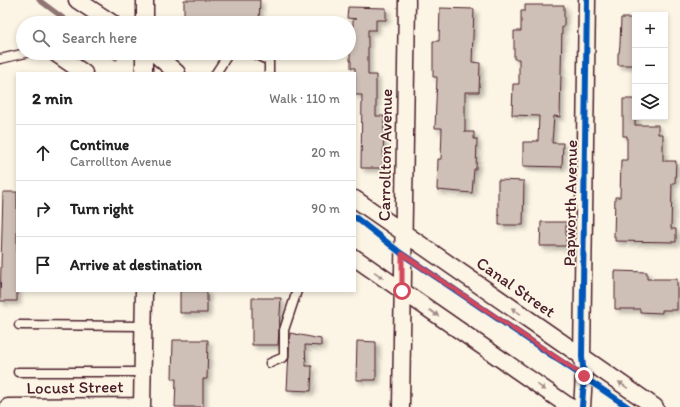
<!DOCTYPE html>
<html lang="en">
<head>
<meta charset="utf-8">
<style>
  :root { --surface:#fff; --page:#f6f6f6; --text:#222; --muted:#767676; --line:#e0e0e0 }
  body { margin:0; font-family:Itim,sans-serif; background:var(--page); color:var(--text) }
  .controls { position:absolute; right:12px; top:12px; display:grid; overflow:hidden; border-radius:0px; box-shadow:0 2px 6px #0003 }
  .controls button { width:36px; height:36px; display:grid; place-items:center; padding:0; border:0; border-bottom:1px solid var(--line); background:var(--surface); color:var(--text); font:20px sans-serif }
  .stop { position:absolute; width:12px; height:12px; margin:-9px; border:3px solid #d1495b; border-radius:50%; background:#fff }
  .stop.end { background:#d1495b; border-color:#fff; box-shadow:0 1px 4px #0008 }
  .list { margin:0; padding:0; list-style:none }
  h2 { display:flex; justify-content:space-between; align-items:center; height:52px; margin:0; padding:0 16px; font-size:17px }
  h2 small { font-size:13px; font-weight:400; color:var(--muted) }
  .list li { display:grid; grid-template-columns:26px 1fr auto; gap:12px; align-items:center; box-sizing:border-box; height:56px; padding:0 16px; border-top:1px solid var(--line) }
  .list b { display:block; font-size:15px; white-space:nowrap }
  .list p { margin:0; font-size:13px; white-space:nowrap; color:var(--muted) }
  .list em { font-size:13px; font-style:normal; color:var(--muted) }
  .icon { flex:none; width:22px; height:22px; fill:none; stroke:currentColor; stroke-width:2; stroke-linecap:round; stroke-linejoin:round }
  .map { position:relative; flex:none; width:680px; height:407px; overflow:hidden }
  .search { position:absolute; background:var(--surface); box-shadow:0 2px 6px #0003; left:16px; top:16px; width:340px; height:44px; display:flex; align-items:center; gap:10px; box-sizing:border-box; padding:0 14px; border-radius:22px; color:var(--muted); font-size:15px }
  .panel { position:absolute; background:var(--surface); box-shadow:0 2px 6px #0003; left:16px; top:72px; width:340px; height:220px; border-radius:0px }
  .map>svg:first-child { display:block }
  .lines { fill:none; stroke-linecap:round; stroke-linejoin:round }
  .stream { stroke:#917474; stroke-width:5 }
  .building { fill:#cfc0b7; stroke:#4a1f2b; filter:url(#shadow) }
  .lane-casing { stroke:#4a1f2b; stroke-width:11 }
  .street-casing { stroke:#4a1f2b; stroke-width:19 }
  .lane { stroke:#fcf5e5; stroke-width:8 }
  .street { stroke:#fcf5e5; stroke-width:16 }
  .cycleway-casing { stroke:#fcf5e5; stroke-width:8 }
  .cycleway { stroke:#0057b8; stroke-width:6 }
  .oneway { fill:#a38a88 }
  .route { stroke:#d1495b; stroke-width:5 }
  .labels { text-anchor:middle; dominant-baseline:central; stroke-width:3.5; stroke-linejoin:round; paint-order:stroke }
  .street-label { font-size:17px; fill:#4a1f2b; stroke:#fcf5e5 }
</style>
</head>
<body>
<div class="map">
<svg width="680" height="407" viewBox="0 0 680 407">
  <defs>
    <filter id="shadow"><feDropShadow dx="3.5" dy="3.5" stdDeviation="2" flood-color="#0004"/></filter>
  </defs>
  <rect width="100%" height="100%" fill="#fcf5e5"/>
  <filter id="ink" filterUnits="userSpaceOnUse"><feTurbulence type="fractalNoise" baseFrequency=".025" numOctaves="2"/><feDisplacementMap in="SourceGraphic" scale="8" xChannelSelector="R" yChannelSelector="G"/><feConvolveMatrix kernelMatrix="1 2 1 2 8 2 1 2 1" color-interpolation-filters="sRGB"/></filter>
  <g filter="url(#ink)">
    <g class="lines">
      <path class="stream" d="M39,0l31,23
        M110,53l6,5"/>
    </g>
    <path class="building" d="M184,0h76l-1,23h-75z
      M525,5h39v22h-2l-2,90 -6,-1 -2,27h11l-1,24 -39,-1v-24h10v-1h5l1,-25 -27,-1 1,-31h6v-25h-5v-28h7v-20h4z
      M348,7l38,1v12h-10v10h-8v45h8v41h8l-1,52h-22l1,-73h-7v-27h-4v-7h-1v-22h3v-20h4l-10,-1z
      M440,8l34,1 -2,53 8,1 -1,29h-14v40h9v7h3l-1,30h-2l-2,24 -35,-3 1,-31h3l1,-31h-7l2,-51h-4v-36h6z
      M621,18h14v47h-17v-12h1l1,-9z
      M623,99h12v26h23v9h5v27h13l-1,22h-3l-1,46h5v13l-61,-1v-4h-1l1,-40h5l1,-37h6v-24h-4z
      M498,180l26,1 -1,44h-24v-10h-1z
      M3,192h14v109h-17z
      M541,222h25v24h-26z
      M615,271l32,1v7h30v31h-15v3l-22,-1v-3h-25z
      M180,291h27v22h-27z
      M252,298h29l-3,47h-26z
      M290,333l31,6v7l-16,-1 1,21h6l-1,25 -24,-1z
      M173,340h35l-1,39h-4v28h-28l1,-28h-4z
      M357,341l19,1v38h-20z"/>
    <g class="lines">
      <defs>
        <path id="lane" d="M252,53l17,8v12
          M0,59l26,-6
          M216,73l13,-20
          M19,325l124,1
          M270,363l14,-6v-27l13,-39
          M18,372h125"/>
        <path id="street" d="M77,0l35,23
          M145,23v-23
          M55,53l29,20
          M154,53l23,20
          M144,73v-20
          M355,199l300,208
          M355,258l215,149
          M8,407l134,-1
          M142,407l2,-116
          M401,407l6,-407
          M582,407l2,-31 -2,-19 5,-357"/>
      </defs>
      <use href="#lane" class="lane-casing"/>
      <use href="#street" class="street-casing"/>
      <use href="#lane" class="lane"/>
      <use href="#street" class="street"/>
      <defs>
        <path id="cycleway" d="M355,217l47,37 226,153
          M582,407l2,-31 -2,-19 5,-357"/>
      </defs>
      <use href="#cycleway" class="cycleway-casing"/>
      <use href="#cycleway" class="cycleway"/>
    </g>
    <defs><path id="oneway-solid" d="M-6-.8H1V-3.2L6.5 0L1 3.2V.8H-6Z"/></defs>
    <g class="oneway">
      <use href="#oneway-solid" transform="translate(379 275) rotate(34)"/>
      <use href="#oneway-solid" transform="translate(516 311) rotate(-145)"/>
      <use href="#oneway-solid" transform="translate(434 313) rotate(35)"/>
      <use href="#oneway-solid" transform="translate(623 385) rotate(-145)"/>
      <use href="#oneway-solid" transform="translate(541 387) rotate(35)"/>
    </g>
  </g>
  <g class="lines" filter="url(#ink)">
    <path class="route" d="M402,291v-37l182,122"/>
  </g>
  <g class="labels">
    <g class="street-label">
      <text transform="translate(385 155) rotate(-89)">Carrollton Avenue</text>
      <text transform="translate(570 203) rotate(-89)">Papworth Avenue</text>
      <text transform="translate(516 287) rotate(35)">Canal Street</text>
      <text transform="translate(75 387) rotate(-1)">Locust Street</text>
    </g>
  </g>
</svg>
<div class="controls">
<button>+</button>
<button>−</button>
<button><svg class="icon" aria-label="layers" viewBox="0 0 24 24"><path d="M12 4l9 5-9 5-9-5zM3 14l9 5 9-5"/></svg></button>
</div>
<div class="stop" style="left:402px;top:291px"></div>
<div class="stop end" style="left:584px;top:376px"></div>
<div class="search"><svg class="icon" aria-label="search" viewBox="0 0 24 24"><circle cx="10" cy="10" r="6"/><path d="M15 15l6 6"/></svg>Search here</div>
<section class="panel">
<h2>2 min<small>Walk · 110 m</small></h2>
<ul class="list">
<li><svg class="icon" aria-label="ahead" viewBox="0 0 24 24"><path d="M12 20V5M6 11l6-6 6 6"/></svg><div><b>Continue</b><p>Carrollton Avenue</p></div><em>20 m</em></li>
<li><svg class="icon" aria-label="right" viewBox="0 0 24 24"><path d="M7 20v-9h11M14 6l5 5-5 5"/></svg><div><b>Turn right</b></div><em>90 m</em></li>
<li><svg class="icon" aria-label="arrive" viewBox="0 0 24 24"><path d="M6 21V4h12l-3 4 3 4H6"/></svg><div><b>Arrive at destination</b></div></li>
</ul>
</section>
</div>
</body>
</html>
